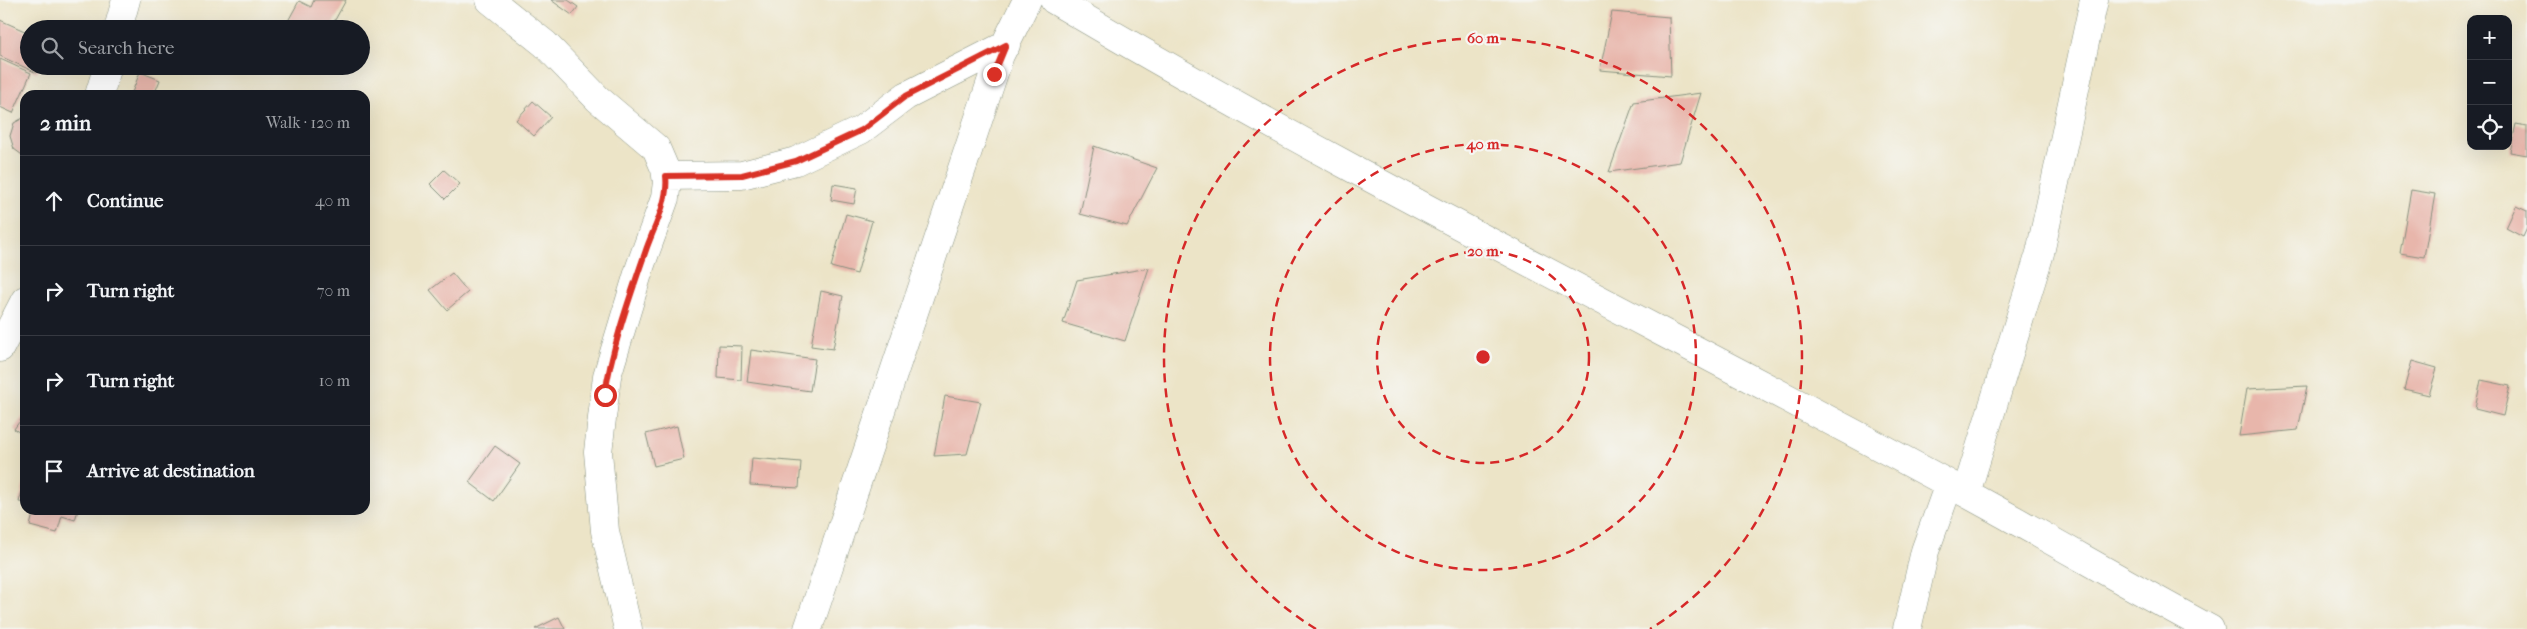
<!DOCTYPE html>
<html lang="en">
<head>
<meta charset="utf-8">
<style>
  :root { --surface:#171b24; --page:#242831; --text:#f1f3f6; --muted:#9ea1a6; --line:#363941 }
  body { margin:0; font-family:"IM FELL French Canon",serif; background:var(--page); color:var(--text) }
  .controls { position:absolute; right:15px; top:15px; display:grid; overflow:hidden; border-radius:10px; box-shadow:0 5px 20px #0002 }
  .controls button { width:45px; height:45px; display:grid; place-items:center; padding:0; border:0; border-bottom:1px solid var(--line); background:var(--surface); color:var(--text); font:25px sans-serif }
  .stop { position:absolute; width:15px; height:15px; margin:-11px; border:4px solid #d93025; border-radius:50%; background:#fff }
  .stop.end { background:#d93025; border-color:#fff; box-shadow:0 1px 5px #0008 }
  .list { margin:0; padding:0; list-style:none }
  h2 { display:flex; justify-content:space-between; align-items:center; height:65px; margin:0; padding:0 20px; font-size:21px }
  h2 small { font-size:16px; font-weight:400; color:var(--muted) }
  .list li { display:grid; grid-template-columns:32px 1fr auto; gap:15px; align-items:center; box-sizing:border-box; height:90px; padding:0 20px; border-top:1px solid var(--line) }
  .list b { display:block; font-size:19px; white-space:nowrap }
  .list em { font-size:16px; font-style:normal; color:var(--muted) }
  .icon { flex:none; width:28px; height:28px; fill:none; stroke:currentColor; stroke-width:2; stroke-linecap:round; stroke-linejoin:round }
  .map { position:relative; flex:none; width:2527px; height:629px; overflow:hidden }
  .search { position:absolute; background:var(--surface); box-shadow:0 5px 20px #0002; left:20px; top:20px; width:350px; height:55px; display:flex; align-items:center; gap:12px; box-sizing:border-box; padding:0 18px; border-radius:28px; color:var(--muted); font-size:19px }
  .panel { position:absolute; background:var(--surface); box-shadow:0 5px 20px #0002; left:20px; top:90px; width:350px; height:425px; border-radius:15px }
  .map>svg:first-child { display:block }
  .building { fill:#e8b6ab }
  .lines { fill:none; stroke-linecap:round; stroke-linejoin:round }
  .minor-casing { stroke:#86907e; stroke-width:29 }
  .minor { stroke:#fff; stroke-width:28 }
  .route { stroke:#d93025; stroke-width:6 }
  .ring { fill:none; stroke:#d62828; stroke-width:2.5; stroke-dasharray:9 6 }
  .centre { fill:#d62828; stroke:#f6f6f2; stroke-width:2.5 }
  .ring-label { font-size:15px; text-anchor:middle; font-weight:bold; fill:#d62828; stroke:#f6f6f2; stroke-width:4.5; stroke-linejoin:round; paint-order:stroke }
</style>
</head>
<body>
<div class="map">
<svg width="2527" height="629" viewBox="0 0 2527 629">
  <rect width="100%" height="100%" fill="#f6f6f2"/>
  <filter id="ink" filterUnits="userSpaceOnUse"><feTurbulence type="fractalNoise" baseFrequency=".02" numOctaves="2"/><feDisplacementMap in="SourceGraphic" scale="10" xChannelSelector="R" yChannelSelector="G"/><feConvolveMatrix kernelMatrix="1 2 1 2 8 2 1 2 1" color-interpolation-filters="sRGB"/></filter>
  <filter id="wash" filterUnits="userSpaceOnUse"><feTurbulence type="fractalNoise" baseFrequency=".0096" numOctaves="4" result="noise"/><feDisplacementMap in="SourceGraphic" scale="20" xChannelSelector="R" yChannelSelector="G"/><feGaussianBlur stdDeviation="1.12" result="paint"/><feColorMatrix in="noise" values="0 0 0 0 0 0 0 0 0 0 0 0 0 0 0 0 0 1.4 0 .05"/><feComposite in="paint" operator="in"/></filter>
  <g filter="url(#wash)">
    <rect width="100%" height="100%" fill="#ece4c7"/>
    <g id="blocks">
      <path class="building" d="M314,0h32l-16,29h-27l-15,-8 11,-20 12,6z
        M551,0h17l10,7 -6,8z
        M1612,12l57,5 2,59 -71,-6z
        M0,20l29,13v33h11l-3,7 -37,-17z
        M0,59l31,14 -18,40 -13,-6z
        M140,72l20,8 -6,15h-23z
        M1701,93l-21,69 -71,10 25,-70z
        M533,101l18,16 -17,19 -18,-16z
        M25,117v40l-11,-8 -4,-13 4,-13z
        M2516,124l11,2v29l-17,-3z
        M1094,146l63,22 -30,58 -47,-12z
        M444,170l16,14 -15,15 -15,-15z
        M833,184l24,4 -3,16 -23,-4z
        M2411,190l24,4 -11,63 -24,-4z
        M2516,206l11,5v17l-4,9 -17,-9z
        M846,214l26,7 -15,53 -26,-7z
        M1149,268l-24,73 -62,-18 14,-43z
        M452,273l16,19 -21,18 -17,-20z
        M821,291l22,5 -10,53 -22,-3z
        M719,345l23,1 -1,34 -23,-2z
        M751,350l64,9 -5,32 -63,-9z
        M2412,361l25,7 -8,27 -25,-6z
        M2481,380l29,6 -7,30 -28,-7z
        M2307,386l-9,44 -59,6 8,-47z
        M945,396l36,6 -14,52 -33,2z
        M25,414v22l-11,-7z
        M677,426l7,33 -30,7 -8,-32z
        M495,446l25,18 -26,37 -25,-19z
        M752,458l49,4 -2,26 -49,-3z
        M25,481v22l-6,-1z
        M34,510h44l-3,10 -13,-4 -5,17 -27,-7z
        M559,617l6,12h-30z"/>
    </g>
  </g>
  <g filter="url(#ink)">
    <use href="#blocks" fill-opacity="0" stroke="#86907e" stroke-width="1"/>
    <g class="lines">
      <defs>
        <path id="minor" d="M490,0l55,44 53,55 58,49 9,21 2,13 -2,16 -25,69 -33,109 -9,76 7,79 23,98
          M1054,0c300,178 613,331 919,497 79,43 157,89 237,132
          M118,29l8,-29
          M99,95l9,-29
          M666,176l76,-1 54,-14 65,-31 45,-34 100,-51
          M0,348l25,-48
          M1966,493l74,-240 54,-253
          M808,629l192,-574 27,-55
          M1907,629l18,-78 24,-67"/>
      </defs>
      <use href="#minor" class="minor-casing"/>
      <use href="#minor" class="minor"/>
    </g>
  </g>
  <g class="lines" filter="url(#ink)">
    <path class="route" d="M605,395c6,-46 26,-101 41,-145 8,-23 23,-49 20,-74l76,-1 54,-14 66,-31 44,-34 100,-51 -12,29"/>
  </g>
  <g class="ring">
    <circle cx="1483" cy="357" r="106"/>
    <circle cx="1483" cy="357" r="213"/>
    <path d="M1316 629A319 319 0 1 1 1650 629"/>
  </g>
  <circle cx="1483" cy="357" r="8" class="centre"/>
  <g class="ring-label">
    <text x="1483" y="43">60 m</text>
    <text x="1483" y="149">40 m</text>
    <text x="1483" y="256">20 m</text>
  </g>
</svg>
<div class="controls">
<button>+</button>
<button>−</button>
<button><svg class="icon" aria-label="locate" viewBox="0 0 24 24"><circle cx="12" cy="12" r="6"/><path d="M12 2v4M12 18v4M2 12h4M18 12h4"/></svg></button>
</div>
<div class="stop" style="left:605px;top:395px"></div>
<div class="stop end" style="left:994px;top:74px"></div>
<div class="search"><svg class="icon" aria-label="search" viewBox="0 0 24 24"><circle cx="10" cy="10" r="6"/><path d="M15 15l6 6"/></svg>Search here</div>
<section class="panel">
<h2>2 min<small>Walk · 120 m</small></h2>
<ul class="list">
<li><svg class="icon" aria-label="ahead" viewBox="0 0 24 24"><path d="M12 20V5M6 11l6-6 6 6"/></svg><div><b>Continue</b></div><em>40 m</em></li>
<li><svg class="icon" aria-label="right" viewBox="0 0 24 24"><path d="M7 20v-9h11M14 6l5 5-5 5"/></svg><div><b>Turn right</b></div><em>70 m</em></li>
<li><svg class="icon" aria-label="right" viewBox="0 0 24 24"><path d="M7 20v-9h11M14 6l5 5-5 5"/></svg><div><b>Turn right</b></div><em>10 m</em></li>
<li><svg class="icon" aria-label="arrive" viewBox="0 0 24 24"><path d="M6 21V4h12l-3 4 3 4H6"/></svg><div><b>Arrive at destination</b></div></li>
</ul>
</section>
</div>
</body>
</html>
